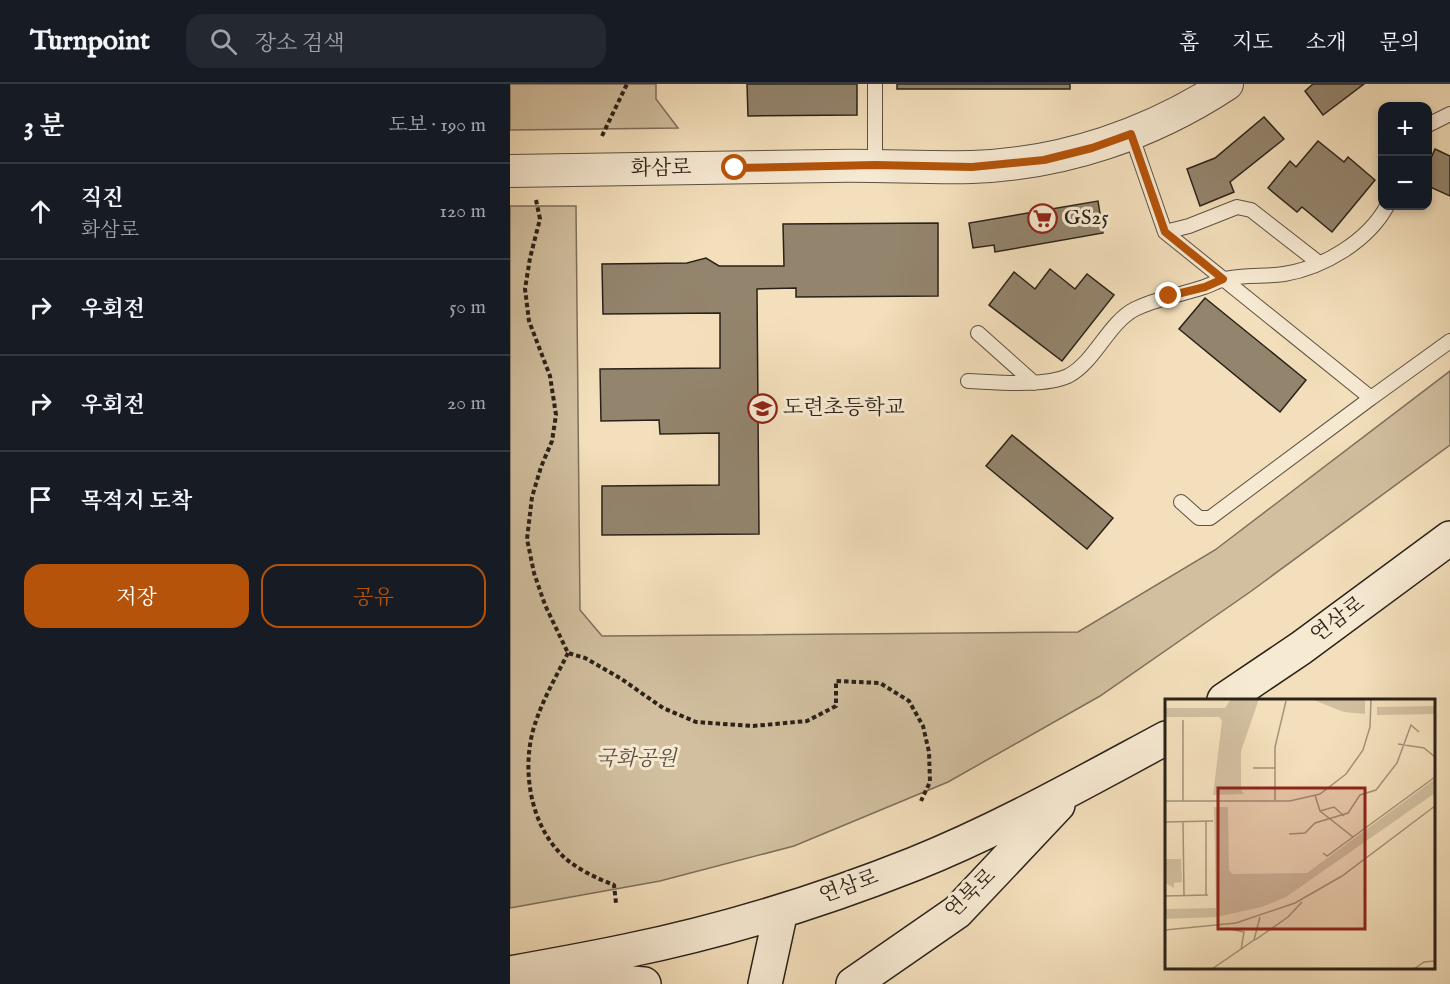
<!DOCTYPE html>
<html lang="ko">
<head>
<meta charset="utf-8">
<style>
  :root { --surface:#171b24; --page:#242831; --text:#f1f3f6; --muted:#9ea1a6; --line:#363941; --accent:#b45309 }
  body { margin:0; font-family:"IM FELL English","Noto Serif KR",serif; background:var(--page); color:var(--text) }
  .controls { position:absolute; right:18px; top:18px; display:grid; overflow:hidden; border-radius:12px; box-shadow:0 3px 9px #0003 }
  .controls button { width:54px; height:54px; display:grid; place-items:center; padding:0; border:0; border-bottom:2px solid var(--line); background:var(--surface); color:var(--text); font:30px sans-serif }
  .stop { position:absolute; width:18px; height:18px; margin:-14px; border:4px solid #b45309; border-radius:50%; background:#fff }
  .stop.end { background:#b45309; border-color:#fff; box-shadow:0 2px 6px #0008 }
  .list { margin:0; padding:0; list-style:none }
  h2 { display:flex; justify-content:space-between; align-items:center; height:78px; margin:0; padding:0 24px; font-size:26px }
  h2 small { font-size:20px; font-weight:400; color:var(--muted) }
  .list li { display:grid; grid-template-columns:39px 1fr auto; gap:18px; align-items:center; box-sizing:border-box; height:96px; padding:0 24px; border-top:2px solid var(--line) }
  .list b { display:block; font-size:22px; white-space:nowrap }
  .list p { margin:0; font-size:20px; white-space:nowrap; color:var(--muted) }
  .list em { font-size:20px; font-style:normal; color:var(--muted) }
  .actions { display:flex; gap:12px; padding:18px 24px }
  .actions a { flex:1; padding:14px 0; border:2px solid var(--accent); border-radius:18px; text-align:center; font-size:21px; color:var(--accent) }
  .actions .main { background:var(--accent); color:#fff }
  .icon { flex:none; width:33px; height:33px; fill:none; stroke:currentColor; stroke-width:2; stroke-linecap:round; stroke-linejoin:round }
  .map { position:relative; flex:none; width:940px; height:900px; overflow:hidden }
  header { display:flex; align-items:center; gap:36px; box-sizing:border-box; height:84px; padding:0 30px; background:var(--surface); border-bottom:2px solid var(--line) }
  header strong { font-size:28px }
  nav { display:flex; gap:33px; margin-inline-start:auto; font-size:21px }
  .search { width:420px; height:54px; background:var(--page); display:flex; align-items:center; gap:15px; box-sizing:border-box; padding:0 21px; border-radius:18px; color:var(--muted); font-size:22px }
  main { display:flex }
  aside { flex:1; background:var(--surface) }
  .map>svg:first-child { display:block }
  .green { fill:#d1bf9f; stroke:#7e705c; stroke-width:1.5 }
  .building { fill:#93846d; stroke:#2a2219; stroke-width:1.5 }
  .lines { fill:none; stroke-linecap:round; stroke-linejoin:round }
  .service-casing { stroke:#5c5142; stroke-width:16 }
  .tertiary-casing { stroke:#5c5142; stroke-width:34 }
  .secondary-casing { stroke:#2a2219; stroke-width:36 }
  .path { stroke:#2a2219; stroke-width:4; stroke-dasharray:4.5 3; stroke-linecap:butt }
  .service { stroke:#f7ead3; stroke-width:14 }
  .tertiary { stroke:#f7ead3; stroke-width:32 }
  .secondary { stroke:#f7ead3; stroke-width:33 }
  .route { stroke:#b45309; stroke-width:8 }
  .labels { text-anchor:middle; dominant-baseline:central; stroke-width:6; stroke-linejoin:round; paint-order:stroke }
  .street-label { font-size:21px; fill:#2a2219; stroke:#f7ead3 }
  .poi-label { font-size:21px; fill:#2a2219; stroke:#f7ead3; text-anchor:start }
  .park-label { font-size:21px; font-style:italic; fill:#5c5141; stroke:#f7ead3 }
  .inset-road { fill:none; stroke:#a3937a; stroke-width:1.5 }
  .view { fill:#8f2418; fill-opacity:0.15; stroke:#8f2418; stroke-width:3 }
  .inset-edge { fill:none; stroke:#2a2219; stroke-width:3 }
</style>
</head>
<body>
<header>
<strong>Turnpoint</strong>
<div class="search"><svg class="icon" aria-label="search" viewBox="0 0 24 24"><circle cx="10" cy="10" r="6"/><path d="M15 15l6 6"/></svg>장소 검색</div>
<nav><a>홈</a><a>지도</a><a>소개</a><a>문의</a></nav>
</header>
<main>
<aside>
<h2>3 분<small>도보 · 190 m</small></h2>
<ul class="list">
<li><svg class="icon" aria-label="ahead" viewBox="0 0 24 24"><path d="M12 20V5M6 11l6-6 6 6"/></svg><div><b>직진</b><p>화삼로</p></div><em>120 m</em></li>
<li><svg class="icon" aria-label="right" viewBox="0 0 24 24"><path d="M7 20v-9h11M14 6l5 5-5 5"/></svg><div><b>우회전</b></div><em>50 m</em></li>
<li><svg class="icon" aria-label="right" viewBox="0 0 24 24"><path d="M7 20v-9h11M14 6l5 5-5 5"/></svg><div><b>우회전</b></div><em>20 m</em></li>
<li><svg class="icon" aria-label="arrive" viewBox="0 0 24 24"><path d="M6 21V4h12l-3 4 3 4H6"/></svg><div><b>목적지 도착</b></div></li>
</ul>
<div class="actions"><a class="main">저장</a><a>공유</a></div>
</aside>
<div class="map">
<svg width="940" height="900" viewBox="0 0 940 900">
  <rect width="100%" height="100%" fill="#f3dfbb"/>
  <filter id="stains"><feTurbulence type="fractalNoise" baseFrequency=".00333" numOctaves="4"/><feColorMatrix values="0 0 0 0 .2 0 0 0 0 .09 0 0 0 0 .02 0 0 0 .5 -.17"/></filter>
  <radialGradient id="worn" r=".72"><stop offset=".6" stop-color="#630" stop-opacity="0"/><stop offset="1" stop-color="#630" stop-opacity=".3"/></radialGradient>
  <path class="green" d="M0,0h146v15l22,29 -168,2z
    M0,122h66l4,404 22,26 476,-4 137,-82 235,-179v74l-200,147 -150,104 -152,86 -154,64 -134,35 -150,27z"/>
  <path class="building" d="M237,0h110v31l-109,1z
    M387,0h173v5h-173z
    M803,0h51l-41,31 -18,-24z
    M754,33l20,22 -54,43 4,10 -34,14 -13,-37 28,-11z
    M808,57l26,21 4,-5 27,23 -43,52 -30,-25 -5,5 -29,-24 22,-27 6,6z
    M925,65l15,7v40l-22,-10v-21z
    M588,117l5,32 -108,19 -1,-7 -21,3 -4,-25z
    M428,139v73l-142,1v-9l-39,1 2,245 -157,1v-49l117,-1v-52l-59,1 -1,-14 -58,1 -1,-52 120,-1v-55l-117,1 -1,-50 85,-1 19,-5 13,8h65l-1,-42z
    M540,185l25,20 12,-15 27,21 -52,66 -73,-56 25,-33 21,17z
    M695,214l101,82 -26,32 -101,-83z
    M502,351l101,83 -26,31 -101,-83z"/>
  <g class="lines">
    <defs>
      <path id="service" d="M365,0v81
        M918,41l22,-11
        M621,50l34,98 206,166 -161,120h-11l-18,-16
        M655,148l24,-6 48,-19 14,3 68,53
        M468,249l56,50
        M458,297c27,1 76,6 100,-5 27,-14 40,-53 67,-67 22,-11 46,-14 69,-22 7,-2 14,-7 21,-8 20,-5 39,-2 59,-5 39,-6 84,-33 103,-68
        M861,314l79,-57"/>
      <path id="tertiary" d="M0,87c107,-1 214,-3 321,-5 47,-1 94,2 141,1 91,-3 179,-33 255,-83"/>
      <path id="secondary" d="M714,616l77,-52 149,-110
        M0,889c39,-7 78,-14 116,-22 98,-20 195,-50 288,-87 87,-35 170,-82 252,-126
        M47,893l87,7
        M255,900l16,-73
        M343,900l104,-72 101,-107"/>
    </defs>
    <use href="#service" class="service-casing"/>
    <use href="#tertiary" class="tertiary-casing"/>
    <use href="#secondary" class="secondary-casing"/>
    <path class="path" d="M92,52l25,-52
      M26,116l4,19 -10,39 -5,31 4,32 21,55 6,39 -4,26 -11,26 -9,30 -5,42 7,34 11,32 23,48 17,5 35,20 43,30 33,14 57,4 54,-5 29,-15v-25l44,2 29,18 14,25 6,26 1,30 -9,19
      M58,569c-11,22 -24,44 -32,68 -15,41 -8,98 23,131 13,15 37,26 55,33l2,18"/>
    <use href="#service" class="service"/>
    <use href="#tertiary" class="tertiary"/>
    <use href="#secondary" class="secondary"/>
  </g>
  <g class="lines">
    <path class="route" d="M225,84l140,-3 97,2 72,-7 48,-12 39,-14 34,98 58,47 -18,8 -36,9"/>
  </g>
  <defs>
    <symbol id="supermarket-ring" viewBox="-11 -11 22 22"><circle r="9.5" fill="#f7ead3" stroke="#8f2418" stroke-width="1.5"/><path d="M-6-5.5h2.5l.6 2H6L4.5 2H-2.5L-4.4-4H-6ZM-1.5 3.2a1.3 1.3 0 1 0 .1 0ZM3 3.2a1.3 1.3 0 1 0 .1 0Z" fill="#8f2418"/></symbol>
    <symbol id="school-ring" viewBox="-11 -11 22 22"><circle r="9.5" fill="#f7ead3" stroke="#8f2418" stroke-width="1.5"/><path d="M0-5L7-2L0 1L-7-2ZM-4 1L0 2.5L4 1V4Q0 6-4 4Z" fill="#8f2418"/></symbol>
  </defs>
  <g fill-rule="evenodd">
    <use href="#supermarket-ring" x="516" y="118" width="33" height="33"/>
    <use href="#school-ring" x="236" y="308" width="33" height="33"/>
  </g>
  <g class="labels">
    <g class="street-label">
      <text transform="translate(151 85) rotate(-1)">화삼로</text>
      <text transform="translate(828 536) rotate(-37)">연삼로</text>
      <text transform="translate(339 803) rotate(-20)">연삼로</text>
      <text transform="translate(461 810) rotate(-44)">연북로</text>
    </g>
    <g class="poi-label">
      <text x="554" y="134">GS25</text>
      <text x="273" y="324">도련초등학교</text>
    </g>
    <g class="park-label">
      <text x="126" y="675">국화공원</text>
    </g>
  </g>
  <g transform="translate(655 615)">
    <rect width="270" height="270" fill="#f3dfbb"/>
    <path d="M66,0h28l-18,52v39l3,4 -31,1 9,-74 -3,-4h-54v-9h60zM146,0h54v15l-21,-2zM270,7v8l-58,1v-8zM270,80v14l-149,104 -24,10 -46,10 -51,2v-10l51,-1 -2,-101h14l1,63 3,4 75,-1zM0,160h16l1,23 -8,1v5l-9,-5z" fill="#d1bf9f"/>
    <path class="inset-road" d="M233,45l26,4 11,9M88,69h22M150,96l5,16 33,26 -26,19 -4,-3M110,101v-53l11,-46M0,102h125l30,-7 26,-20 17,-24 7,-23 1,-28M18,102v-81M155,112l14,-4 10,9M41,122v74M0,123l48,-1M18,123l1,73M124,135l16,-1 10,-10 33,-10 12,-18 16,-5 21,-27 14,-38 8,7M188,138l82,-60M0,197l43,-1M61,229l18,4 -3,18M0,231l71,-7 59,-20 47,-27 93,-70M90,241l33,-23 14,-15M47,270l42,-29 6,-23M249,270l10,-7 11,-1"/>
    <path class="view" d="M53,89h147v141h-147z"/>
    <rect width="270" height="270" class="inset-edge"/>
  </g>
  <rect width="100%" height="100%" filter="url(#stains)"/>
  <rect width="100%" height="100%" fill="url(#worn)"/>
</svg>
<div class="controls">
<button>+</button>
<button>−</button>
</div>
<div class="stop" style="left:225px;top:84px"></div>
<div class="stop end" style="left:659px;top:212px"></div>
</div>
</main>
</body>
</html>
